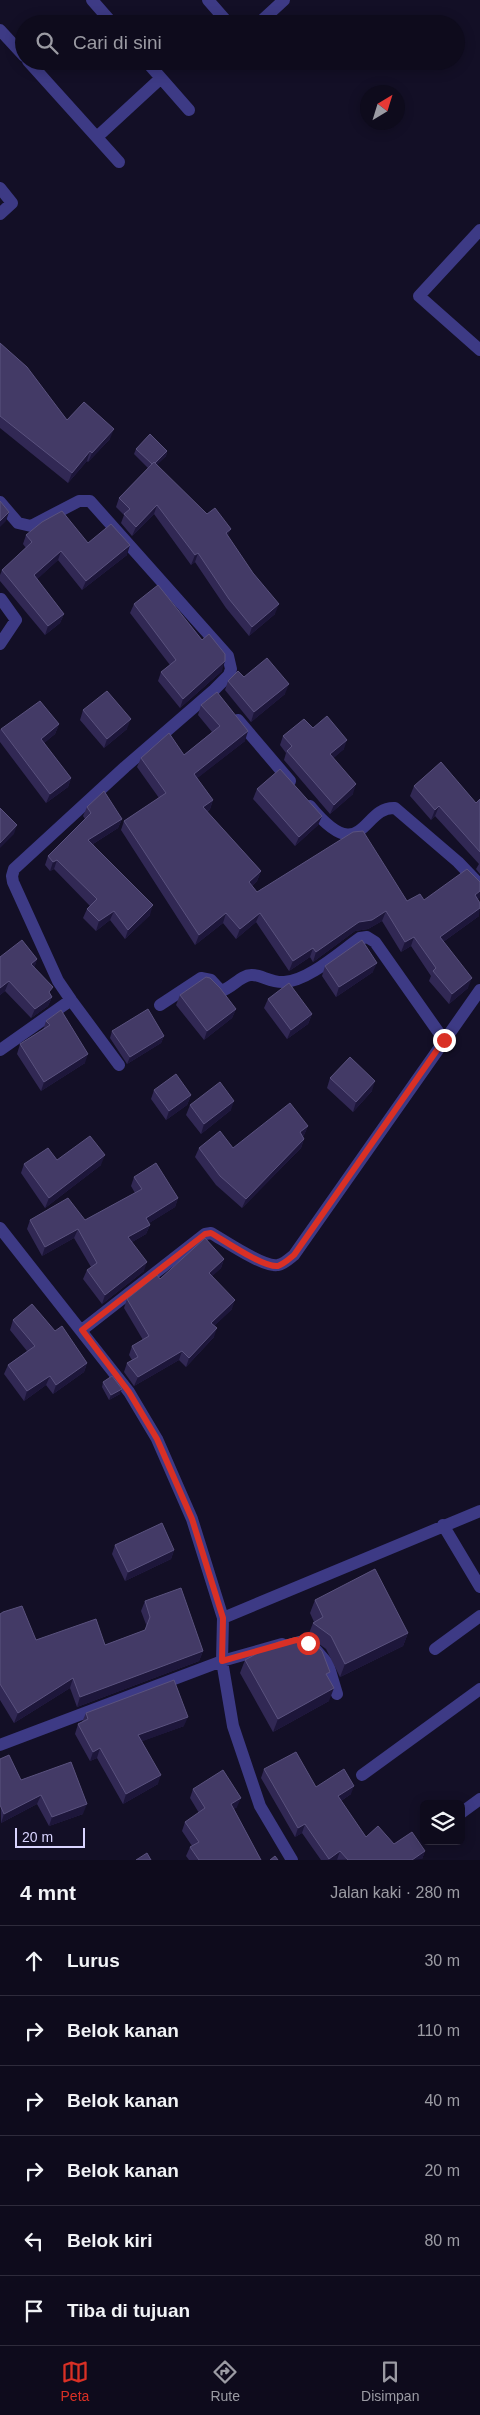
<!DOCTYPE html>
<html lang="id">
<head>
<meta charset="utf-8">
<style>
  :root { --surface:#0e0b1c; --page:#171425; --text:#f1f3f6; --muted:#9b9ba3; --line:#2e2b3b; --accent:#d93025 }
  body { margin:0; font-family:Arial,sans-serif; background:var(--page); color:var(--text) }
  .controls { position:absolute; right:15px; bottom:15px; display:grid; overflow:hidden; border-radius:8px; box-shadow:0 2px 12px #0003 }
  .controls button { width:45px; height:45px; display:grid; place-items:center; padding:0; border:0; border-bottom:1px solid var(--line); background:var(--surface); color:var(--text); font:25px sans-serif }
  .compass { position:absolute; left:360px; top:85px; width:45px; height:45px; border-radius:50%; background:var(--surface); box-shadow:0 2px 12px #0003; rotate:38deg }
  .scale { position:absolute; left:15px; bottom:12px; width:70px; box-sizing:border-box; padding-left:5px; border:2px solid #d9d4ff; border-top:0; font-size:14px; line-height:18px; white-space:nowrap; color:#d9d4ff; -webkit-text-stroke:4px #130f26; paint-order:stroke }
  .stop { position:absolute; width:15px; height:15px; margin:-11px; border:4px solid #d93025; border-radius:50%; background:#fff }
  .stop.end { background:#d93025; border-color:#fff; box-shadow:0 1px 5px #0008 }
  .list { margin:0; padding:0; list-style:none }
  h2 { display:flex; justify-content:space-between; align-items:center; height:65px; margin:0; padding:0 20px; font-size:21px }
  h2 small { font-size:16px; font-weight:400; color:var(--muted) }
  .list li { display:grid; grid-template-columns:32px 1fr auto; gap:15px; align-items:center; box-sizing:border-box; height:70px; padding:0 20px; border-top:1px solid var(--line) }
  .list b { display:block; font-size:19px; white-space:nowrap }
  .list em { font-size:16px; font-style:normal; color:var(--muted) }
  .icon { flex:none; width:28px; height:28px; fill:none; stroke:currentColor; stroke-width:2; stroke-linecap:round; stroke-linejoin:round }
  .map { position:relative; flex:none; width:480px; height:1860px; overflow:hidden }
  .search { position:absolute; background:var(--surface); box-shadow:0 2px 12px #0003; left:15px; right:15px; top:15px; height:55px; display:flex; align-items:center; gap:12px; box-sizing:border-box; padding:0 18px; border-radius:28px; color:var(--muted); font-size:19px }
  .sheet { height:485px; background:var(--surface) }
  nav { display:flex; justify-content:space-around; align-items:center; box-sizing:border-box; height:70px; border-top:1px solid var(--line); background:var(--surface); font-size:14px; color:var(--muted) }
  nav a { display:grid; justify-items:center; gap:2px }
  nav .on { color:var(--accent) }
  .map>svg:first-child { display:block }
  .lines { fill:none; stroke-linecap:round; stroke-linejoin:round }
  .minor { stroke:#3d3a85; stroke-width:12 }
  .wall { fill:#312854 }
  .shaded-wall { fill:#1d163a }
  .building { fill:#433a66; stroke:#5a527e }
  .route { stroke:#d93025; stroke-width:6 }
</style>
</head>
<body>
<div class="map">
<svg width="480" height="1860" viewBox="0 0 480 1860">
  <rect width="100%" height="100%" fill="#130f26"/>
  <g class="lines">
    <path class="minor" d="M92,0l21,24
      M208,0l21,24
      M258,24l26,-24
      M0,30l24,26
      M28,61l91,101
      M146,61l43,49
      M97,137l64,-59
      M0,188l12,15 -12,11
      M480,230l-61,66 61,54
      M0,502l18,21 13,3 48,-25h11l138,155 3,13 -2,6 -15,15 -89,77 -111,102 -2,7 1,6 45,99 13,19 -71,50
      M0,644l16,-24 -15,-21
      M238,720l52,61
      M310,806c53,64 52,0 85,2l63,54 22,23
      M71,1000l48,65
      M160,1005l41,-27 10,2 10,11c11,-3 20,-16 30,-16 9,-1 20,8 33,7 24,-1 56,-30 76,-44l7,-1 8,5 69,98
      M0,1228l129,164 28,47 35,80 31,99 -1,43 11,65 27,80 32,54
      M82,1330l123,-96 6,-1c14,8 53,35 67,32 6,-1 11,-6 16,-10l186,-265
      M443,1525l37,62
      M223,1618l257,-107
      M435,1649l45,-33
      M316,1650l12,14 9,30
      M0,1745l222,-84 60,-17
      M362,1775l118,-86
      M461,1813l19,-14"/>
  </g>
  <path class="wall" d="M0,343l67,77 43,19 -22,23 -1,-1 -19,22 -68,-55z
    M136,449l31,2 -1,5 -10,9 72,71 47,78 -26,22 -23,-28 -31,-46 -4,3 -37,-51 -22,22 -11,-13 3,-8 -8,-8 3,-9 29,-30 -14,-14z
    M26,535l62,8 39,12 -45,35 -24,-30 -21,19 27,35 -4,9 -15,12 -45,-54v-6l2,-5 24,-22 -3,-4z
    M134,604l88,67 -42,37 -22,-27 3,-9 9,-7 -40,-52z
    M244,677l41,17 -34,28 -26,-32 3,-9z
    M201,705l44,36 -48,37 16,22 -3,9 -3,3 54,59 -4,10 -5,5 5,6 150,9 17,-1 54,-1 1,17 -36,26 25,46 -19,16 -20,-23 2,-5 -20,-30 -10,6 -19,-31 -14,8 -13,2 -42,31 -3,-5 -21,14 -33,-49 -20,17 -13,-16 -28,22 -74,-115 3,-9 35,-23 -22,-31 4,-9 43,-3 28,-23 -14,-17z
    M83,710l44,19 -23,19 -24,-28z
    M59,724l-4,10 -11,9 27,35 -3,9 -22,16 -46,-61v-12l1,-1z
    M313,728l31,21 -11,9 20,36 -23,20 -46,-54 2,-7 -6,-8 3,-9z
    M414,786l62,17 4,-4v75l-4,-5 3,-5 -44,-48 -4,4 -21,-24z
    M257,789l65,27 -4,9 -23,21 -42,-47z
    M87,807l35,12 -4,9 -25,16 57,71 -25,24 -15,-19 -14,11 -13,-13 4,-9 3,-3 -36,-37 -4,2 -5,-6 3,-9 37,-37 -2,-3z
    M0,957l37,2 -3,9 18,29 -4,9 -17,12 -26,-27 -5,4z
    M325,966l48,6 -37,25 -14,-21z
    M180,995l56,14 -4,9 -28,22 -28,-35z
    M268,999l44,15 -4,10 -21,15 -23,-31z
    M46,1021l39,42 -44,28 -24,-37 3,-10 23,-14z
    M112,1031l52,5 -3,7 -34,21 -17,-26z
    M330,1078l42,13 -19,21 -26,-24z
    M154,1090l37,5 -4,10 -21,15 -15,-21z
    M190,1105l41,5 -30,24 -15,-19z
    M308,1126l-4,9 -1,1 1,3 -3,9 -59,60 -26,-23 -21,-28 4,-9h34z
    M57,1160l44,5 -56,43 -24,-35 3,-9z
    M134,1177l44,21 -3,9 -26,16 1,2 -4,9 -14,8 12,29 -42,33 -19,-25 4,-9 4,-3 -17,-29 -32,18 -15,-27 3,-9h55l50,-27 -4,-7z
    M224,1259l-3,9 -9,8 20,33 -18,17v11l-28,30 -7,-7 -45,26 -10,-14 3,-9 5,-3 -3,-5 3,-9 11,-6 -19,-32 3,-9 33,-20z
    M13,1320l42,11 32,32 -3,9 -31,22 -7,-9 -22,16 -20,-27 4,-9 19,-14 -17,-21z
    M103,1382l17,12 -11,6 -7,-13z
    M115,1545l59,5 -3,9 -46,22 -13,-27z
    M315,1600l93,33 -5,13 -63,31 -14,-28 -18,-13 5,-13 1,-1 -4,-9z
    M145,1601l58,50 -4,10 -122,46 -7,-19 -56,35 -14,-23v-86l36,26 69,5 40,-15 2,-3 -6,-16z
    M245,1660l83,18 1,23 -56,31 -33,-59z
    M86,1713l98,13 -42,15 16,43 -35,20 -26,-46 -7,3 -15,-27 3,-10 4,-2z
    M0,1759l21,21 62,34 -34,12 -12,-22 -36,19z
    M264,1769l52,18 35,7 -10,7 25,36 59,14 -3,8 -101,1 -19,-27 -7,4 -34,-59z
    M193,1789l44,18 -3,2 27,51h-72l-3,-4 4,-9 2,-1 -10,-15 3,-9 14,-9 -9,-15z"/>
  <path class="shaded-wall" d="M114,429l-4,10 -22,23 4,-9z
    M90,451l-3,10 -19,22 4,-10z
    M167,451l-1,5 -15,15 2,-5z
    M157,505l-3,9 -22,22 4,-9z
    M9,512l-3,9 -6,6v-6z
    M231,529l-4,9 -1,-5z
    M130,545l-3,10 -45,35 4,-9z
    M61,551l-3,9 -27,25 3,-10z
    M198,553l-3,9 -4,3 4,-10z
    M279,604l-4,10 -26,22 3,-9z
    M64,614l-4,9 -15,12 3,-9z
    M225,661l-3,10 -42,37 3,-9z
    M289,684l-4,10 -34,28 3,-10z
    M131,719l-4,10 -23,19 3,-9z
    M59,724l-4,10 -17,14 3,-9z
    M248,731l-3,10 -55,43 4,-10z
    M347,740l-3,9 -17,15 3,-10z
    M71,778l-3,9 -22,16 4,-9z
    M356,784l-3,10 -23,20 4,-9z
    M213,800l-3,9 -11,8 4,-10z
    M439,806l-4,10 -4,4 4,-10z
    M322,816l-4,9 -23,21 4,-9z
    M122,819l-4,9 -33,21 3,-9z
    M17,825l-3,9 -14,14v-5z
    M57,860l-3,9 -4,2 3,-9z
    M261,871l-4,10 -11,10 3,-9z
    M480,891v7l-9,6 4,-9z
    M153,905l-3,10 -25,24 3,-9z
    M480,908l-1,8 -43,31 4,-10z
    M114,911l-4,9 -14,11 3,-10z
    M386,911l-4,10 -14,8 -13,2 -42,31 3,-10 43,-30z
    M226,913l-3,10 -28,22 4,-10z
    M260,913l-4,9 -20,17 4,-10z
    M414,937l-3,9 -10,6 4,-10z
    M313,948l-3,9 -21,14 4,-10z
    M37,959l-3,10 -3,-5z
    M377,963l-4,9 -37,25 3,-10z
    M472,978l-4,10 -19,16 3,-10z
    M9,981l-4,10 -5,4v-7z
    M52,997l-4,9 -17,12 4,-9z
    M236,1009l-4,9 -28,22 3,-9z
    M312,1014l-4,10 -21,15 4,-9z
    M164,1036l-3,7 -34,21 3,-7z
    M88,1054l-3,9 -44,28 3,-9z
    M375,1081l-3,10 -19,21 3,-10z
    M191,1095l-4,10 -21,15 3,-9z
    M234,1101l-3,9 -30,24 3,-10z
    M308,1126l-4,9 -8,7 4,-10z
    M304,1139l-3,9 -59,60 4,-9z
    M105,1155l-4,10 -56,43 4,-10z
    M178,1198l-3,9 -32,20 3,-9z
    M150,1225l-4,9 -21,12 3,-9z
    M78,1229l-4,9 -32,18 3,-9z
    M224,1259l-3,9 -15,14 3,-9z
    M147,1262l-3,9 -42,33 3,-9z
    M235,1300l-3,9 -24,23 3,-9z
    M217,1328l-3,9 -28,30 3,-9z
    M182,1351l-3,9 -45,26 4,-9z
    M87,1363l-3,9 -31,22 3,-9z
    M50,1376l-4,9 -22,16 3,-10z
    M122,1389l-2,5 -11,6 2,-5z
    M174,1550l-3,9 -46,22 3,-9z
    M408,1633l-5,13 -63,31 5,-13z
    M203,1651l-4,10 -122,46 3,-10z
    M73,1678l-3,10 -56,35 4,-10z
    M334,1688l-5,13 -56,31 5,-13z
    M188,1717l-4,9 -49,18 3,-9z
    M100,1748l-3,10 -7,3 3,-9z
    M161,1775l-3,9 -35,20 3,-10z
    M354,1786l-3,8 -16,11 3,-9z
    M41,1795l-4,9 -36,19 3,-9z
    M241,1798l-4,9 -9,6 3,-9z
    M87,1804l-4,10 -34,12 3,-9z
    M305,1824l-3,9 -7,4 3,-9z
    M340,1851l-3,9h-8v-1z
    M425,1851l-3,8 -10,1z"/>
  <path class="building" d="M0,343l27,24 40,53 17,-18 30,27 -22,24 -2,-2 -18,22 -72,-57z
    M150,434l17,17 -12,12 -1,-1 -2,2 -16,-15z
    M154,462l53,52 8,-6 16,21 -5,4 27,40 26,31 -27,23 -23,-28 -31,-46 -3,2 -38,-50 -21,22 -12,-13 6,-5 -11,-11z
    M0,501l9,11 -9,9z
    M62,511l26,32 23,-19 19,21 -44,36 -25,-30 -27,24 30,39 -16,12 -46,-56 30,-28 -6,-7 16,-13z
    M158,585l44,55 7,-6 16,20v7l-42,38 -22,-27 15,-12 -42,-56z
    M267,658l22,26 -35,28 -26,-31 10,-10 6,6z
    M107,691l24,28 -24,20 -24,-29z
    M217,692l31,39 -54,43 19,26 -10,7 58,64 -12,11 8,10 96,-60 10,-1 44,70 13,-7 4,6 43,-31 13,13v9l-5,4 5,8v5l-40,29 32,41 -20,16 -19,-23 3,-3 -22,-31 -9,5 -19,-31 -14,9 -13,2 -43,30 -3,-4 -20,13 -33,-48 -20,16 -14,-16 -27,22 -75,-114 42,-28 -25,-35 28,-25 15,22 36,-29 -19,-21z
    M40,701l19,23 -18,15 30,39 -21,16 -49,-65z
    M327,716l20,24 -17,14 26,30 -22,21 -47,-54 5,-5 -9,-10 21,-17 9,9z
    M441,762l35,41 4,-4v53l-41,-46 -4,4 -21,-24z
    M280,769l42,47 -23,21 -42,-48z
    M104,791l18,28 -34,21 65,65 -25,25 -14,-19 -15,10 -12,-12 10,-10 -40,-39 -4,2 -5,-6 43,-43 -4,-6z
    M0,808l17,17 -17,18z
    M22,940l15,19 -6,5 22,23 -4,5 3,5 -17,12 -26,-28 -9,7v-31z
    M362,940l15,23 -38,24 -14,-21z
    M206,977l4,1 10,10 16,21 -29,22 -27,-36z
    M289,983l23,31 -21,16 -23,-31z
    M148,1009l16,27 -34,21 -18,-26z
    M61,1010l27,44 -44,28 -24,-38 30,-19 -4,-4z
    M350,1057l25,24 -19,21 -26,-24z
    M176,1074l15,21 -22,16 -15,-21z
    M220,1082l14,19 -30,23 -14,-19z
    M290,1103l18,23 -8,6 4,7 -58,60 -26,-23 -21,-28 21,-17 13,17z
    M90,1136l15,19 -56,43 -25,-34 24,-16 9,12z
    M156,1163l22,35 -32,20 4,7 -22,12 19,25 -42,33 -18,-25 10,-7 -19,-34 -33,18 -15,-27 38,-22 17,22 57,-31 -8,-12z
    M205,1238l19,21 -15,14 26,27 -24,23 6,5 -28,30 -7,-7 -44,26 -11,-14 11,-6 -6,-11 17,-10 -22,-37 30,-24 3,4z
    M32,1304l23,27 7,-5 25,37 -31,22 -6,-9 -23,15 -19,-26 27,-19 -22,-26z
    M112,1376l10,13 -11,6 -8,-13z
    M162,1523l12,27 -46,22 -13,-27z
    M375,1569l33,64 -63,31 -14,-28 -18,-13 10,-6 -8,-17z
    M181,1588l22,63 -123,46 -7,-19 -55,35 -18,-29v-70l3,-2 19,-6 14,34 60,-21 9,26 40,-15 5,-13 -5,-16z
    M301,1636l12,5 9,10 8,21 -4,2 8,14 -56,31 -33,-59 33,-18z
    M174,1680l14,37 -50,18 23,40 -35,19 -26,-46 -7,4 -15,-28 10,-5 -2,-6z
    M296,1752l20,35 28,-18 10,17 -16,10 28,41 12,-11 16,18 18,-12 13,19 -13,9h-64l-8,-9 -11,8 -24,-35 -7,4 -34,-59z
    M9,1755l12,25 50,-18 16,42 -35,13 -11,-22 -37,19 -4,-9v-46z
    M223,1770l18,28 -10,6 30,56h-62l-9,-13 9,-5 -14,-20 20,-14 -12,-19z
    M147,1853l4,7h-15z
    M275,1856l3,4h-8z"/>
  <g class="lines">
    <path class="route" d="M308,1643l-12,-3 -74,21 1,-43 -31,-99 -35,-80 -28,-47 -47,-62 123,-96 6,-1c14,8 53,35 67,33 6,-2 11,-7 16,-11l150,-215"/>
  </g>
</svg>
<div class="controls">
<button><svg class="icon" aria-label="layers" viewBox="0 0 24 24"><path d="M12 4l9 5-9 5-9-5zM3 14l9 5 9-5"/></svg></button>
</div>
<svg class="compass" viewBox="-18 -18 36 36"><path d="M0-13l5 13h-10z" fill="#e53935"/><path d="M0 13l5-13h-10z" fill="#9b9ba3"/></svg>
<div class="scale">20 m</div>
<div class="stop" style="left:308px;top:1643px"></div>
<div class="stop end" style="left:444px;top:1040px"></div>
<div class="search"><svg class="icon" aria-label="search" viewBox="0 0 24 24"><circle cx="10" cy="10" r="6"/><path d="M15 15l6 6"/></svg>Cari di sini</div>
</div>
<section class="sheet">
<h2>4 mnt<small>Jalan kaki · 280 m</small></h2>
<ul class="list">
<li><svg class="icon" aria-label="ahead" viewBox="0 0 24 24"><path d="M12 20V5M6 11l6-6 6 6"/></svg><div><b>Lurus</b></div><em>30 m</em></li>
<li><svg class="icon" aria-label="right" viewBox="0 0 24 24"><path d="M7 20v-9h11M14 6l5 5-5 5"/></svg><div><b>Belok kanan</b></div><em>110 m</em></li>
<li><svg class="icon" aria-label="right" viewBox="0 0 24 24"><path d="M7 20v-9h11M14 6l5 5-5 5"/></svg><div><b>Belok kanan</b></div><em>40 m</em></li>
<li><svg class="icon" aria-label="right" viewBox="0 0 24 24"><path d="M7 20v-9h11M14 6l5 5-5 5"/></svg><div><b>Belok kanan</b></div><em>20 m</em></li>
<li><svg class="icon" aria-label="left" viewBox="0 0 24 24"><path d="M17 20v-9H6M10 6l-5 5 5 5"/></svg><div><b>Belok kiri</b></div><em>80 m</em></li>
<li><svg class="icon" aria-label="arrive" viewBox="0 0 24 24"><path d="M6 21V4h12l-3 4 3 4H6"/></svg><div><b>Tiba di tujuan</b></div></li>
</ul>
</section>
<nav>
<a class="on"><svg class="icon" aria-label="map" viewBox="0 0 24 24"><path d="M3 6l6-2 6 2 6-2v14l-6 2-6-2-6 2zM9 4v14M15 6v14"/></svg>Peta</a>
<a><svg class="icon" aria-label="directions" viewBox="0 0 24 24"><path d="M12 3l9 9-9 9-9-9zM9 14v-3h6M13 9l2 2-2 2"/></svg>Rute</a>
<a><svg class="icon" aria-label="saved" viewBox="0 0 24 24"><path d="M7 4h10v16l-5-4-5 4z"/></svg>Disimpan</a>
</nav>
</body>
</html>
